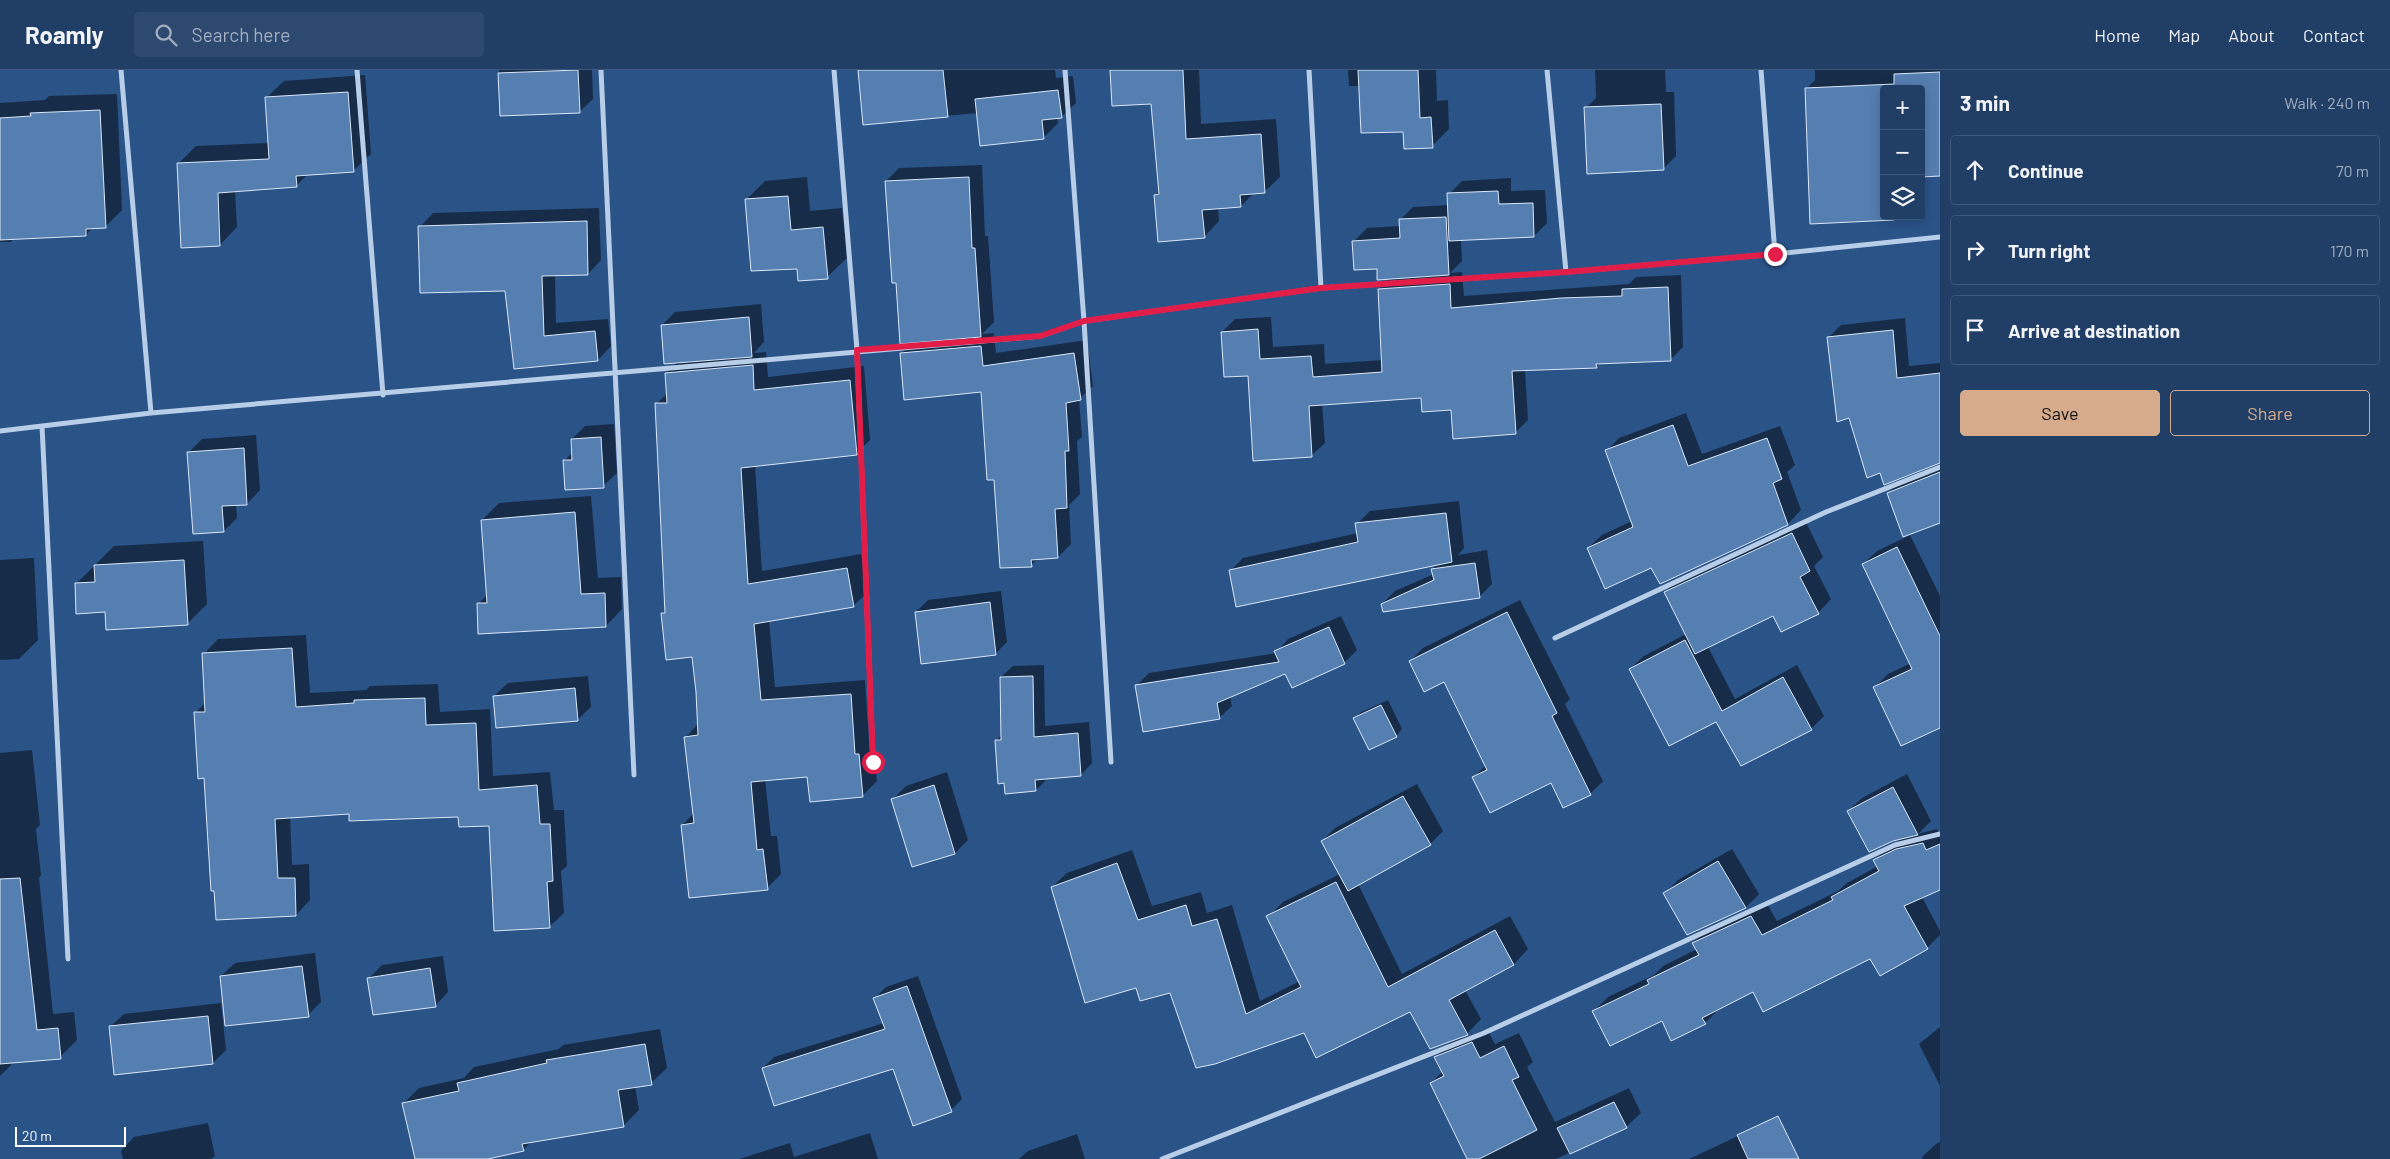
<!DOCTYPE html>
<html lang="en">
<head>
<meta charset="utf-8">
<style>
  :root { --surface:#203e66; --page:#2d496f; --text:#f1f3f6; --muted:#a2aebf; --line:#3d577a; --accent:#d6ab8b }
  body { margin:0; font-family:Barlow,sans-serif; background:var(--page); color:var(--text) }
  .controls { position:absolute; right:15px; top:15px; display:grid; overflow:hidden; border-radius:5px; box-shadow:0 2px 12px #0003 }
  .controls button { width:45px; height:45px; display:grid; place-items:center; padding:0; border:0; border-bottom:1px solid var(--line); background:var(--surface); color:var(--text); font:25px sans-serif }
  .scale { position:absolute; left:15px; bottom:12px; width:111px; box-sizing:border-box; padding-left:5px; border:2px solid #fff; border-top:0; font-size:14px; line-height:18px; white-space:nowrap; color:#fff; -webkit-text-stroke:4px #2a5388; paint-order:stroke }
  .stop { position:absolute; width:15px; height:15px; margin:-11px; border:4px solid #e11d48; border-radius:50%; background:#fff }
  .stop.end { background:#e11d48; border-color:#fff; box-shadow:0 1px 5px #0008 }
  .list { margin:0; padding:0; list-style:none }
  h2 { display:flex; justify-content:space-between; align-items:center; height:65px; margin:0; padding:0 20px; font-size:21px }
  h2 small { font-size:16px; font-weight:400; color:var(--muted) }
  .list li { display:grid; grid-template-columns:32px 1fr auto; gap:15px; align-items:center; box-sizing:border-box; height:70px; margin:0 10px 10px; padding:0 10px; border:1px solid var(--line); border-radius:5px }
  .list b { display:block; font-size:19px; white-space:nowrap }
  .list em { font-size:16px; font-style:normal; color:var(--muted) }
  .actions { display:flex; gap:10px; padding:15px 20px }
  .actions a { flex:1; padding:11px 0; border:1px solid var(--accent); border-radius:5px; text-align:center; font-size:18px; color:var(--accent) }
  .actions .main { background:var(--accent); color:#111 }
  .icon { flex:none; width:28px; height:28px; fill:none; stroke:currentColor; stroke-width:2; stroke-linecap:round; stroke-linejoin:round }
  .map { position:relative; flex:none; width:1940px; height:1089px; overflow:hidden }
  header { display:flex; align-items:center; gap:30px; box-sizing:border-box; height:70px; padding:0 25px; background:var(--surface); border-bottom:1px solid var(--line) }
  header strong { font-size:24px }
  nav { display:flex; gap:28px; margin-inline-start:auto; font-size:18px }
  .search { width:350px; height:45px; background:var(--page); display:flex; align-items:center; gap:12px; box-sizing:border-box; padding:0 18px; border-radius:5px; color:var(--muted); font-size:19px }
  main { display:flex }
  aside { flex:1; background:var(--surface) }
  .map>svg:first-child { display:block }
  .shadow { fill:#0007 }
  .building { fill:#567fb1; stroke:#dae7f7 }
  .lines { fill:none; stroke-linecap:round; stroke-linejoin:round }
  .street { stroke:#b7cde8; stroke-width:5 }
  .route { stroke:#e11d48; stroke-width:6 }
</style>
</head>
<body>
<header>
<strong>Roamly</strong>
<div class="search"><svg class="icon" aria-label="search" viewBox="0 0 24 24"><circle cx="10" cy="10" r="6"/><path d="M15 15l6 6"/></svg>Search here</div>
<nav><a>Home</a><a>Map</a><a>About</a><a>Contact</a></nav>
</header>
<main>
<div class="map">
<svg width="1940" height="1089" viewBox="0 0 1940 1089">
  <rect width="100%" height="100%" fill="#2a5388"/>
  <path class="shadow" d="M499,0h93l1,29 -14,13 -78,3z
    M859,0h196l1,8 17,-2 3,27 -15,14 -4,1 1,5 -15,15 -65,-25 -114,10z
    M1112,0h87l2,54 75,-5 4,58 -16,15 -10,1 -13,13 -23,1 1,14 -15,16 -49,-42 5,-5 -8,-87z
    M1348,0h88l1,31 11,-1 1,29 -17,17 -27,-15 -45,-45h-11z
    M1595,0h70l1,22h8l2,64 -13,13 -77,-61 10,-10z
    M1815,0h125v105l-19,-86h-37v127h12l-2,3 -82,3 -6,-133 9,-9z
    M365,5l6,79 -18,17 -45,3 -12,12 -61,4 2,37 -17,18 -42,-81 18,-18 73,-3 -3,-45 18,-17z
    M117,24l5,116 -17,17h-12l-7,8 -72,3 -3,4h-11v-139l45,-3 4,-4z
    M982,95l3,71h3l6,86 -12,12 12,-1 2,20 91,-13 6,46 -14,13 3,38 -5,4 3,53 -11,11 2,39 -13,13 -19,1 -8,7 -36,-87 -13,-88 -80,-37 11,-12 -16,-60 -11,-100 13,-13z
    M807,107l3,34 32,-3 5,50 -20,19 -29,-9 -52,-68 19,-19z
    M1511,108v13l34,-1 2,33 -13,13 -73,3 1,22 -12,12 12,-1 2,24 165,-12 7,-7 45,-2 2,72 -13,13 -69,2 -5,5 -71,3 3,50 -13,13 -93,-36 -100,7 3,39 -13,12 -58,4 -5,-84 -27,-43 13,-13 36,-2 2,30 51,-3 1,20 58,-4 -4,-71 11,-11 -36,-37 13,-13 33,-2v-6l13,-13 36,-2v-11l13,-13z
    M599,138l2,52 -13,14 -33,1 1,48 52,-4 3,27 -13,14 -83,7 -8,-78 -87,-62 13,-14z
    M761,234l3,38 -10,11 12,-1 2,25 96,-11 6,74 -14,14 -101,12 7,105 99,-17 7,38 -15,14 -84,15 6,66 90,-7 4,61 4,-1 4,41 -14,14 -55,-20 -43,4 6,57h6l4,38 -14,14 -85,-63 12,-12 -8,-76 12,-13 -4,-68 -32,-43 4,-3 -10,-206 12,-11 -2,-20 12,-11 -16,-37 13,-13z
    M1905,248l4,48 31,-3v99l-111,-125 12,-12z
    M1686,343l16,41 78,-28 15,39 -8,7 14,38 -13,14 -128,59 -8,-17 -64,-18 14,-13 30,-14 -26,-70 13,-13z
    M614,354l3,49 -14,13 -39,-25 9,-9 -1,-13 13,-13z
    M256,365l4,55 -13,14h-11l1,14 -13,13 -35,-79 13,-13z
    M1940,395v56l-52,-28 12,-12z
    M591,426l7,82 23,-1 1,32 -16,17 -128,-22 10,-10 -6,-74 17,-17z
    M1459,431l5,47 -6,7 29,-5 5,34 -13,13 -97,7 13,-13 39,-17 -2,-5 6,-5 -208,7 13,-13 115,-25 -1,-9 13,-13z
    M1805,450l18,37 -9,9 17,33 -13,14 -44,1 -66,33 27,52 62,-34 27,51 -13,13 -94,-9 -87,-51 14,-13 42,-22 -21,-41 13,-14z
    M1910,465l30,61v130l-65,-39 13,-13 23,-11 -48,-99 14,-13z
    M203,471l4,63 -20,20 -81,-14 -30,-26 38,-38z
    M34,488l4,82 -19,19 -19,1v-100z
    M1001,521l6,51 -12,12 -79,-42 12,-12z
    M1520,530l50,99 -5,5 38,77 -13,13 -39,-13 -77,-4 12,-12 -41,-85 -35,-19 13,-13z
    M1341,546l16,34 -13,13 -52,24 -7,-15 -55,24 2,10 -13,12 -83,-32 13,-13 127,-20 12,-14z
    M306,565l4,58 56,-3 4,-4 68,-2 2,28 50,-3 3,67 57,-4 4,38h10l3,56 -6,5 3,42 -15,14 -59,-103 -30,-8 -110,-3 -60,4 2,48 17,-1 1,36 -14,15 -91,-138 -10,-64 11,-11 -2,-48 14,-15z
    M1044,595l1,61 44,-4 3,41 -11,12 -33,3 -12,12 -31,-8 -9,-41 6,-7 -1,-57 12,-11z
    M588,606l3,31 -14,13 -83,-24 14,-13z
    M1388,630l14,29 -6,7 -41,-18 6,-6z
    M32,680l8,75 -4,4 5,46 -2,3 14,136 21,-2 3,28 -17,17 -49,5v3l-11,11v-323z
    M947,702l21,68 -13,13 -62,-54 13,-13z
    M1907,704l24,47 -13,13 19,-5 3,6v54l-18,8 18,34v4l-13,13 -56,10 -117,33 -35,18 -14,14 -111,-12 14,-14 46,-22 9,-9 34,-17 -4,-6 15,-14 58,-27 11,19 61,-30 9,-8 31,-17 -3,-6 14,-14 17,-9 -58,-26 14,-13z
    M1417,714l26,47 -13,13 -72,40 44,90 108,-58 18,33 -14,15 -49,26 16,29 -14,15 -57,-23 -106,20 -89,31 -45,-70 -33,-5 -85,-100 15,-14 65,-23 20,56 49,-14 6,21 25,-8 28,96 40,-20 -32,-64 15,-15 57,-28 -18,-33 13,-13z
    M1732,779l27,45 -13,13 -58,27 -23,-41 13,-13z
    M315,883l6,49 -13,13 -87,-39 14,-13z
    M443,886l5,36 -13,14 -66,-28 13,-13z
    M918,906l44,123 -11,11 -58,-43 -130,1 11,-11 110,-34 -9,-25 11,-11z
    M221,933l5,47 -13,13 -98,10 -5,-46 14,-13z
    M1940,957v59l-21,-42z
    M660,959l7,39 -16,15 -16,3 4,24 -16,16 -91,15 -9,9 -36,9h-71l-13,-55 16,-16 45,-10 10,-11 85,-18 4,-4z
    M1487,959l8,15 24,-11 14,29 -6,5 28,55 74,-34 12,25 -15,14 -70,32h-88l-37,-76 12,-12 -7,-14 14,-14z
    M208,1053l7,33 -4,3h-88l-2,-8 13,-14z
    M870,1063l8,26h-139l51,-16 4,14z
    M1077,1064l8,25h-66l9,-8z
    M1738,1066l11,23h-60z
    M1940,1072v17h-17l-1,-2 14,-13z"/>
  <path class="building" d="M578,0l2,43 -80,3 -2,-43z
    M858,0h85l5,47 -85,8z
    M1110,0h73l3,69 75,-5 4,59 -25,2 1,12 -39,3 3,28 -47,4 -4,-47 5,-1 -8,-90 -39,2z
    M1358,0h60l2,48 11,-1 2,31 -29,1 -1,-17 -42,1z
    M1940,2v104l-19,1v-88h-37v127h10v4l-84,4 -5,-136 89,-4v-10z
    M1058,20l4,28 -20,2 2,19 -64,7 -5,-47z
    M348,22l6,80 -58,4 1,11 -79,6 2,53 -39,2 -4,-85 92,-4 -4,-62z
    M1661,34l3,66 -77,4 -3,-67z
    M100,40l6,118 -20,1v7l-86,4v-122l31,-2 -1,-3z
    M969,107l3,71h3l6,89 -81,7 -4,-61h-4l-7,-102z
    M1498,121l1,13 34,-1 1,34 -85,4 -2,-48z
    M788,126l3,34 32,-3 5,52 -30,2 -1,-12 -46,2 -6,-72z
    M1446,147l3,58 -72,5v-11l-23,1 -2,-29 48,-3 -1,-19z
    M587,151l1,54 -46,1 2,60 51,-5 3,30 -84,8 -9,-78 -85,2 -2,-67z
    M1450,214l1,24 110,-10 61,-2v-7l46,-2 3,74 -75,3 1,4 -85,3 4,63 -63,5 -2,-29 -29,2 -1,-14 -112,8 3,51 -59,4 -5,-85 -24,1 -3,-45 37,-3 2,30 51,-3 2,21 69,-5 -4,-83z
    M749,247l3,40 -88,7 -3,-39z
    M1893,260l4,48 43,-5v90l-56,22 -4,-12 -13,5 -18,-60 -12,4 -10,-85z
    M981,276l2,20 91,-13 7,47 -15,3 3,48h-4l2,57 -12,1 3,49 -27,2 1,7 -32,1 -6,-88h-7l-6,-88 -77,8 -4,-47z
    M753,295l1,25 96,-10 7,75 -116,13 7,116 99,-16 7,39 -100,17 7,76 90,-6 4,60h4l4,43 -53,5 -3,-25 -56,5 6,68 6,-1 5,41 -79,8 -8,-73 13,-2 -10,-86 14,-2 -2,-43 -4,-35 -26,3 -5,-47h4l-10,-210h12l-2,-30z
    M1673,355l15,41 79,-28 15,41 -9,4 15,42 -128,59 -9,-16 -46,21 -18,-41 46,-21 -28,-77z
    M601,367l3,51 -39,2 -2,-30h9l-1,-21z
    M244,378l3,57 -25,1 2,26 -31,2 -6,-82z
    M1940,402v51l-37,14 -16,-44z
    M575,442l6,82 24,-1 1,34 -128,7 -1,-31h10l-6,-83z
    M1446,443l6,49 -216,45 -7,-37 129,-28 -3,-19z
    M1792,463l18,38 -10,6 19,37 -38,18 -8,-16 -78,38 -31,-62z
    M1897,477l43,89v92l-39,18 -28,-59 39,-18 -50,-105z
    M184,490l4,65 -82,5 -1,-18 -29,2 -1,-31 20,-1 -1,-17z
    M1475,493l5,35 -97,14 -2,-8 53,-24 -3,-11z
    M990,532l6,53 -75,9 -6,-52z
    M1507,542l50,101 -5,3 39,79 -28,13 -12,-25 -61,30 -18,-36 15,-7 -43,-88 -20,10 -15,-31z
    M1329,557l16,37 -53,24 -7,-14 -68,29 3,16 -77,13 -8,-47 144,-23 -5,-11z
    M1685,570l37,71 61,-34 29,53 -71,36 -25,-44 -47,24 -40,-77z
    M292,578l4,59 58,-4v-3l71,-2 1,27 50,-2 3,67 58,-5 3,39h10l3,57 -6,1 3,46 -56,3 -5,-105 -30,1 -1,-10 -109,4v-7l-74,5 3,59h17l1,38 -80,4 -2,-29h-3l-7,-113 -6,1 -4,-67h11l-3,-59z
    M1033,606l1,61 44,-4 3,43 -46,4 1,11 -31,3 -1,-11 -6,1 -3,-44h6l-1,-63z
    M575,618l3,33 -82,7 -3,-32z
    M1381,635l16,32 -28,13 -16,-32z
    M934,715l21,69 -43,13 -21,-68z
    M1893,717l25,48 -25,6 -24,11 -22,-41z
    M1403,726l28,49 -83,46 -27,-50z
    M1923,773l3,7 14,-6v46l-36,16 24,43 -48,27 -10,-17 -107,53 -10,-20 -51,26 4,6 -35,17 -9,-20 -52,25 -18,-35 57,-27 -2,-4 52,-25 -7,-12 59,-27 11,19 71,-35 -2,-3 48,-26 -6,-11 23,-11z
    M1718,791l28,47 -59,27 -24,-42z
    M1117,793l21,57 48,-15 6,21 25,-7 29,95 55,-27 -35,-71 70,-34 52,105 107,-57 19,35 -65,35 19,35 -38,14 -20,-37 -94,46 -12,-25 -89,31 -19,4 -26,-75 -30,8 -4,-13 -51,15 -34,-116z
    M20,808l17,152 21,-2 3,31 -61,5v-185z
    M302,896l7,51 -84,9 -5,-50z
    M430,898l6,39 -63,8 -6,-37z
    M907,916l45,126 -39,14 -20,-57 -119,37 -12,-38 123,-39 -12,-31z
    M208,946l5,48 -99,11 -5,-49z
    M1472,972l8,16 24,-12 15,31 -7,3 25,50 -58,29h-12l-37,-76 14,-7 -10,-19z
    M645,974l7,41 -34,5 6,37 -102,17 2,7 -36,8h-73l-13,-56 57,-12 -2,-8 90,-20 -1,-3z
    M1614,1032l13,26 -57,26 -13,-26z
    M1778,1046l21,43h-51l-11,-24z"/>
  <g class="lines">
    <path class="street" d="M121,0l30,343
      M357,0l26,325
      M601,0l33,705
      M834,0l23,280 16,412
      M1065,0l19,251 27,441
      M1309,0l12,218
      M1761,0l14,184
      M1566,202l209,-18 165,-17
      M42,356l26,533
      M0,361l151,-18 890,-77 43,-15 237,-33 245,-16 -19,-202
      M1555,568l271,-126 114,-45
      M1162,1089l322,-126 411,-188 45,-11"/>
  </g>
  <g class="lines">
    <path class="route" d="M873,692l-16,-412 183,-14 44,-15 237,-33 245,-16 209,-18"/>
  </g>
</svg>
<div class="controls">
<button>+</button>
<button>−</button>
<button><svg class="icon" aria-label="layers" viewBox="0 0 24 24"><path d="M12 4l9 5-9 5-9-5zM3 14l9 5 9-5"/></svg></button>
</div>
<div class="scale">20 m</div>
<div class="stop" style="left:873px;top:692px"></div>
<div class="stop end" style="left:1775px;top:184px"></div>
</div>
<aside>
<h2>3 min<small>Walk · 240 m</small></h2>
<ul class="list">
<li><svg class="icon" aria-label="ahead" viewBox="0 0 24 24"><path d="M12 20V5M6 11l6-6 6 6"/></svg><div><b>Continue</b></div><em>70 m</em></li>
<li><svg class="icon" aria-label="right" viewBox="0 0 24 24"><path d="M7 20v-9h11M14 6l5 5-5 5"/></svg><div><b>Turn right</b></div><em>170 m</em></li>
<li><svg class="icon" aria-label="arrive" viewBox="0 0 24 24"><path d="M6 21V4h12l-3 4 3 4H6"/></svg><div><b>Arrive at destination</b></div></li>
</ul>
<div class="actions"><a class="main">Save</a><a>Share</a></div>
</aside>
</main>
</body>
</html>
